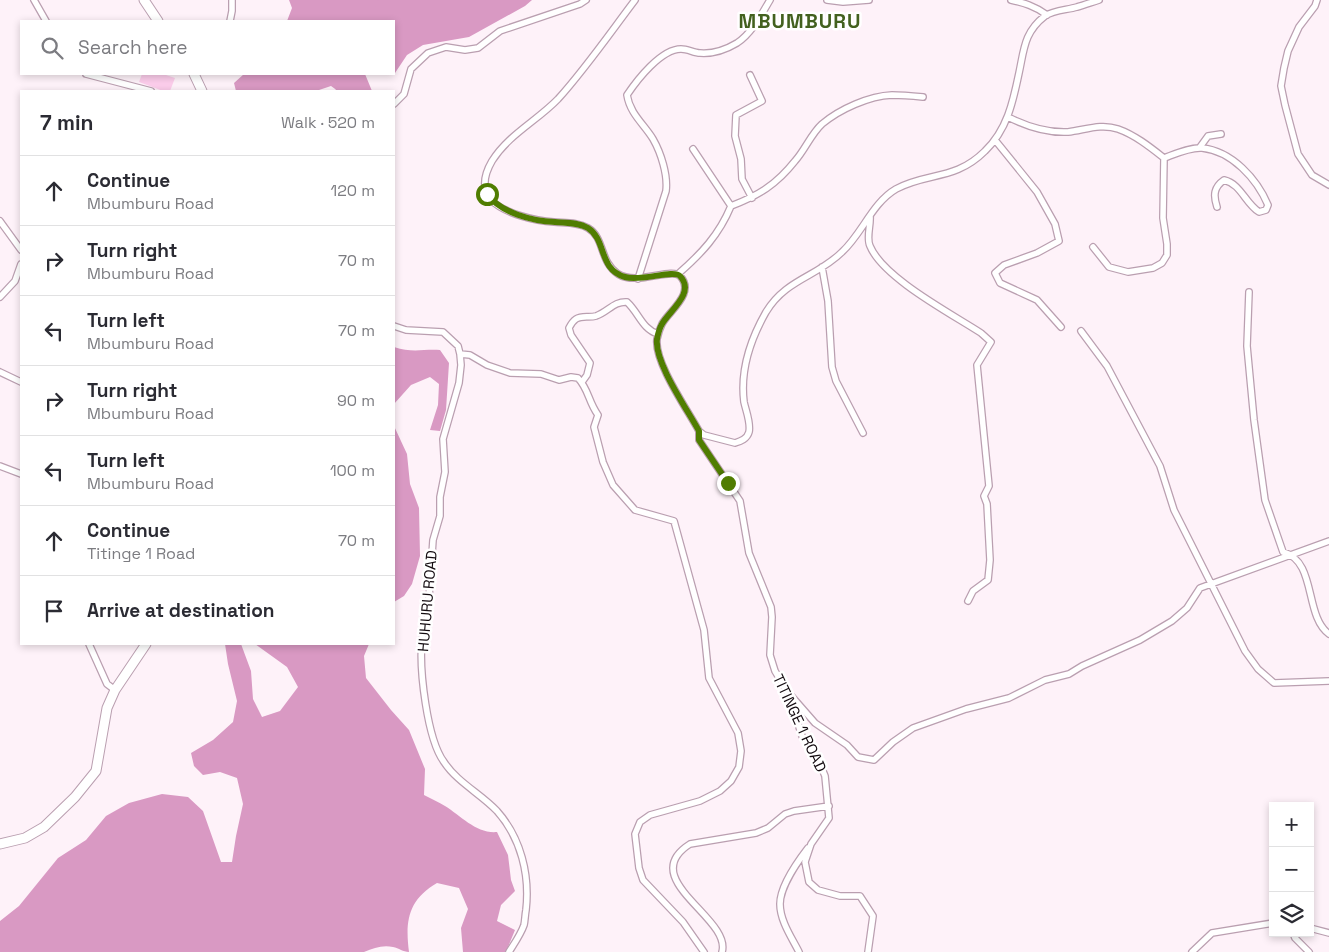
<!DOCTYPE html>
<html lang="en">
<head>
<meta charset="utf-8">
<style>
  :root { --surface:#fff; --page:#f7f7f7; --text:#2b2b33; --muted:#7c7c81; --line:#e1e1e2 }
  body { margin:0; font-family:"Space Grotesk",sans-serif; background:var(--page); color:var(--text) }
  .controls { position:absolute; right:15px; bottom:15px; display:grid; overflow:hidden; border-radius:0px; box-shadow:0 2px 8px #0003 }
  .controls button { width:45px; height:45px; display:grid; place-items:center; padding:0; border:0; border-bottom:1px solid var(--line); background:var(--surface); color:var(--text); font:25px sans-serif }
  .stop { position:absolute; width:15px; height:15px; margin:-11px; border:4px solid #507d01; border-radius:50%; background:#fff }
  .stop.end { background:#507d01; border-color:#fff; box-shadow:0 1px 5px #0008 }
  .list { margin:0; padding:0; list-style:none }
  h2 { display:flex; justify-content:space-between; align-items:center; height:65px; margin:0; padding:0 20px; font-size:21px }
  h2 small { font-size:16px; font-weight:400; color:var(--muted) }
  .list li { display:grid; grid-template-columns:32px 1fr auto; gap:15px; align-items:center; box-sizing:border-box; height:70px; padding:0 20px; border-top:1px solid var(--line) }
  .list b { display:block; font-size:19px; white-space:nowrap }
  .list p { margin:0; font-size:16px; white-space:nowrap; color:var(--muted) }
  .list em { font-size:16px; font-style:normal; color:var(--muted) }
  .icon { flex:none; width:28px; height:28px; fill:none; stroke:currentColor; stroke-width:2; stroke-linecap:round; stroke-linejoin:round }
  .map { position:relative; flex:none; width:1329px; height:952px; overflow:hidden }
  .search { position:absolute; background:var(--surface); box-shadow:0 2px 8px #0003; left:20px; top:20px; width:375px; height:55px; display:flex; align-items:center; gap:12px; box-sizing:border-box; padding:0 18px; border-radius:0px; color:var(--muted); font-size:19px }
  .panel { position:absolute; background:var(--surface); box-shadow:0 2px 8px #0003; left:20px; top:90px; width:375px; height:555px; border-radius:0px }
  .map>svg:first-child { display:block }
  .green { fill:#fccdeb }
  .forest { fill:#d999c3 }
  .lines { fill:none; stroke-linecap:round; stroke-linejoin:round }
  .stream { stroke:#d999c3; stroke-width:2 }
  .street-casing { stroke:#ba9fb0; stroke-width:8 }
  .secondary-casing { stroke:#ba9fb0; stroke-width:11 }
  .street { stroke:#fff; stroke-width:5.5 }
  .secondary { stroke:#fff; stroke-width:9 }
  .route { stroke:#507d01; stroke-width:6 }
  .labels { text-anchor:middle; dominant-baseline:central; stroke-width:5; stroke-linejoin:round; paint-order:stroke }
  .street-label { font-size:15px; fill:#120a0f; stroke:#fff }
  .district-label { font-size:20px; font-weight:bold; letter-spacing:1px; fill:#43611f; stroke:#fff }
</style>
</head>
<body>
<div class="map">
<svg width="1329" height="952" viewBox="0 0 1329 952">
  <rect width="100%" height="100%" fill="#fef2f9"/>
  <path class="green" d="M142,74h21l12,4 -5,13h-7l-24,-9z"/>
  <path class="forest" d="M289,0h243l-7,6 -56,31 -46,8 -16,10 -12,18 -1,-3v-49h-107l5,-13z
    M244,74h121l7,17h-34l-7,-5 -15,5h-80l-2,-8z
    M394,347c18,6 28,2 46,3l9,13 -3,47 -6,21 -10,-1 8,-25 1,-21 -9,-7 -19,8 -17,19z
    M394,426l13,28 3,30 9,24 1,48 -8,28 -8,12 -10,6z
    M225,644h16l10,27 2,28 9,18 18,-6 18,-24 -11,-20 -32,-23h114l-5,12 2,22 25,32 18,20 16,39 -1,26c7,4 15,7 21,11 16,10 32,28 52,26l11,23 3,25 4,11 -14,14 -4,16 18,9 -9,22h-43l-2,-24 7,-19 -9,-21 -22,-5c-29,17 -32,38 -28,69 -6,0 -10,-4 -16,-5 -11,-2 -19,1 -29,5h-364v-31l19,-15 39,-48 28,-18 20,-24 23,-13 33,-9 26,3 15,14 18,51h11l4,-26 7,-32 -6,-26 -17,-6 -17,3 -9,-9 -3,-13 22,-13 20,-18 4,-21 -9,-37z"/>
  <g class="lines">
    <path class="stream" d="M361,21l19,-21
      M326,74l12,17"/>
    <defs>
      <path id="street" d="M34,0l12,21
        M635,0c-25,33 -49,68 -77,99 -20,21 -50,36 -66,62 -7,12 -11,27 -1,39 14,14 45,21 63,22 11,1 24,0 34,6 17,10 11,33 30,46 19,12 53,-7 62,2 16,17 -11,35 -18,48 -2,4 -4,10 -5,15 -3,23 30,70 42,92l5,4 31,8c6,-2 12,-4 14,-11 2,-9 -3,-21 -5,-30 -4,-32 6,-62 22,-90 20,-33 51,-35 76,-60 20,-18 30,-49 54,-63 31,-17 59,-8 89,-38 22,-21 28,-49 34,-78 5,-23 5,-41 26,-57 9,-6 22,-6 32,-9 8,-2 15,-5 22,-7
        M827,0l16,2 26,-2
        M1011,0c13,3 24,6 36,15
        M1317,0l-2,6 -16,21 -11,24 -4,17 -3,18 4,19 13,49 14,21 17,10
        M230,21l2,-10v-11
        M86,74l65,17
        M750,75l12,26 -26,14 -1,21 6,23 1,20 10,19
        M394,104l10,-10 7,-25 17,-16 18,-6 19,3 13,-2 22,-17 80,-27 6,-4
        M1008,117c18,9 39,16 60,15 17,-2 33,-9 50,-3 17,6 32,18 46,29
        M995,140l42,52 18,32 4,17 -22,12 -33,12 -9,8 5,10 37,17 24,27
        M1200,147l8,-11 13,-2
        M693,149l38,57
        M1164,158c11,-4 26,-11 38,-10 30,3 55,31 66,57l-2,5 -7,2c-14,-9 -18,-28 -35,-32 -10,7 -11,15 -7,27
        M870,216c1,9 -4,22 0,30 13,32 82,68 111,87l10,9 -14,23 12,121 -5,10 3,8 3,56 -2,20 -15,11 -5,10
        M0,221l21,29
        M1093,247l16,20 19,5 25,-4 9,-5 5,-8v-11l-4,-26 1,-60
        M822,267l6,34 4,66 4,14 27,52
        M678,274c23,-20 41,-39 53,-68 28,-11 45,-21 64,-45 10,-11 16,-27 27,-37 18,-15 47,-28 70,-29 10,0 21,1 31,2
        M638,279l28,-88c2,-16 -5,-38 -13,-52 -9,-15 -23,-25 -26,-44 10,-15 34,-46 54,-46 7,0 13,4 19,4 13,1 27,-4 37,-10 15,-10 24,-28 33,-43
        M1249,292l-2,54 7,74 11,80 18,52c34,9 21,64 46,82
        M0,297l15,-16 6,-17
        M394,326l12,4 37,2 15,14 2,8 1,11 -2,18 -16,56 2,33 -5,25v19l-7,24 -6,86c-2,4 -5,9 -5,14 -3,29 5,99 22,122 13,20 37,32 53,49 24,27 33,64 29,99 -1,5 -1,11 -2,15 -3,9 -10,19 -15,27
        M1081,331l26,35 53,100 14,44 71,141 13,18 16,14 55,-2
        M460,354l10,1 17,10 23,8 31,1 18,6 12,-3 7,1c11,12 10,23 20,37l-4,12 9,35 10,23 22,25 39,11 30,109 5,48 29,55 3,18 -2,16 -8,14 -11,10 -20,10 -50,14 -10,7 -5,12 4,34 4,12 40,42 21,30
        M0,372l21,10
        M582,382l5,-7 3,-12 -19,-28 -2,-7c2,-4 4,-7 7,-9 6,-4 13,-1 20,-3 12,-4 18,-15 31,-14 12,11 15,27 31,32
        M699,431v9l41,61 9,52 22,54 1,10 -2,38 5,16 12,20 15,45 13,16 10,24 4,42 -18,26 -6,18 4,20 9,8 22,6h20l13,20 -5,36
        M0,466l21,8
        M89,644l18,40 8,6
        M787,691l28,32 32,22 11,12 16,3 19,-18 20,-14 53,-19 43,-11 36,-18 24,-6 13,-8 58,-26 32,-19 15,-13 13,-20 129,-47
        M1310,928l19,5
        M1293,933l2,5 14,14
        M722,952c10,-34 -87,-73 -32,-108l66,-11 12,-5 17,-14 9,-3 35,-5
        M799,952c-7,-14 -19,-31 -19,-48 0,-17 18,-43 28,-56
        M1192,952l20,-19 61,-10"/>
      <path id="secondary" d="M144,0l14,21
        M194,74l8,17
        M0,844l25,-6 19,-11 31,-30 21,-26 11,-63 8,-18 31,-46"/>
    </defs>
    <use href="#street" class="street-casing"/>
    <use href="#secondary" class="secondary-casing"/>
    <use href="#street" class="street"/>
    <use href="#secondary" class="secondary"/>
  </g>
  <g class="lines">
    <path class="route" d="M487,194c14,19 45,27 68,28 11,1 23,0 33,6 19,12 10,41 37,49 16,5 48,-8 55,-1 16,17 -11,35 -18,48 -3,5 -4,10 -5,15 -3,23 30,70 42,92v9l29,43"/>
  </g>
  <g class="labels">
    <g class="street-label">
      <text transform="translate(427 601) rotate(-85)">HUHURU ROAD</text>
      <text transform="translate(800 723) rotate(65)">TITINGE 1 ROAD</text>
    </g>
    <g class="district-label">
      <text x="800" y="21">MBUMBURU</text>
    </g>
  </g>
</svg>
<div class="controls">
<button>+</button>
<button>−</button>
<button><svg class="icon" aria-label="layers" viewBox="0 0 24 24"><path d="M12 4l9 5-9 5-9-5zM3 14l9 5 9-5"/></svg></button>
</div>
<div class="stop" style="left:487px;top:194px"></div>
<div class="stop end" style="left:728px;top:483px"></div>
<div class="search"><svg class="icon" aria-label="search" viewBox="0 0 24 24"><circle cx="10" cy="10" r="6"/><path d="M15 15l6 6"/></svg>Search here</div>
<section class="panel">
<h2>7 min<small>Walk · 520 m</small></h2>
<ul class="list">
<li><svg class="icon" aria-label="ahead" viewBox="0 0 24 24"><path d="M12 20V5M6 11l6-6 6 6"/></svg><div><b>Continue</b><p>Mbumburu Road</p></div><em>120 m</em></li>
<li><svg class="icon" aria-label="right" viewBox="0 0 24 24"><path d="M7 20v-9h11M14 6l5 5-5 5"/></svg><div><b>Turn right</b><p>Mbumburu Road</p></div><em>70 m</em></li>
<li><svg class="icon" aria-label="left" viewBox="0 0 24 24"><path d="M17 20v-9H6M10 6l-5 5 5 5"/></svg><div><b>Turn left</b><p>Mbumburu Road</p></div><em>70 m</em></li>
<li><svg class="icon" aria-label="right" viewBox="0 0 24 24"><path d="M7 20v-9h11M14 6l5 5-5 5"/></svg><div><b>Turn right</b><p>Mbumburu Road</p></div><em>90 m</em></li>
<li><svg class="icon" aria-label="left" viewBox="0 0 24 24"><path d="M17 20v-9H6M10 6l-5 5 5 5"/></svg><div><b>Turn left</b><p>Mbumburu Road</p></div><em>100 m</em></li>
<li><svg class="icon" aria-label="ahead" viewBox="0 0 24 24"><path d="M12 20V5M6 11l6-6 6 6"/></svg><div><b>Continue</b><p>Titinge 1 Road</p></div><em>70 m</em></li>
<li><svg class="icon" aria-label="arrive" viewBox="0 0 24 24"><path d="M6 21V4h12l-3 4 3 4H6"/></svg><div><b>Arrive at destination</b></div></li>
</ul>
</section>
</div>
</body>
</html>
